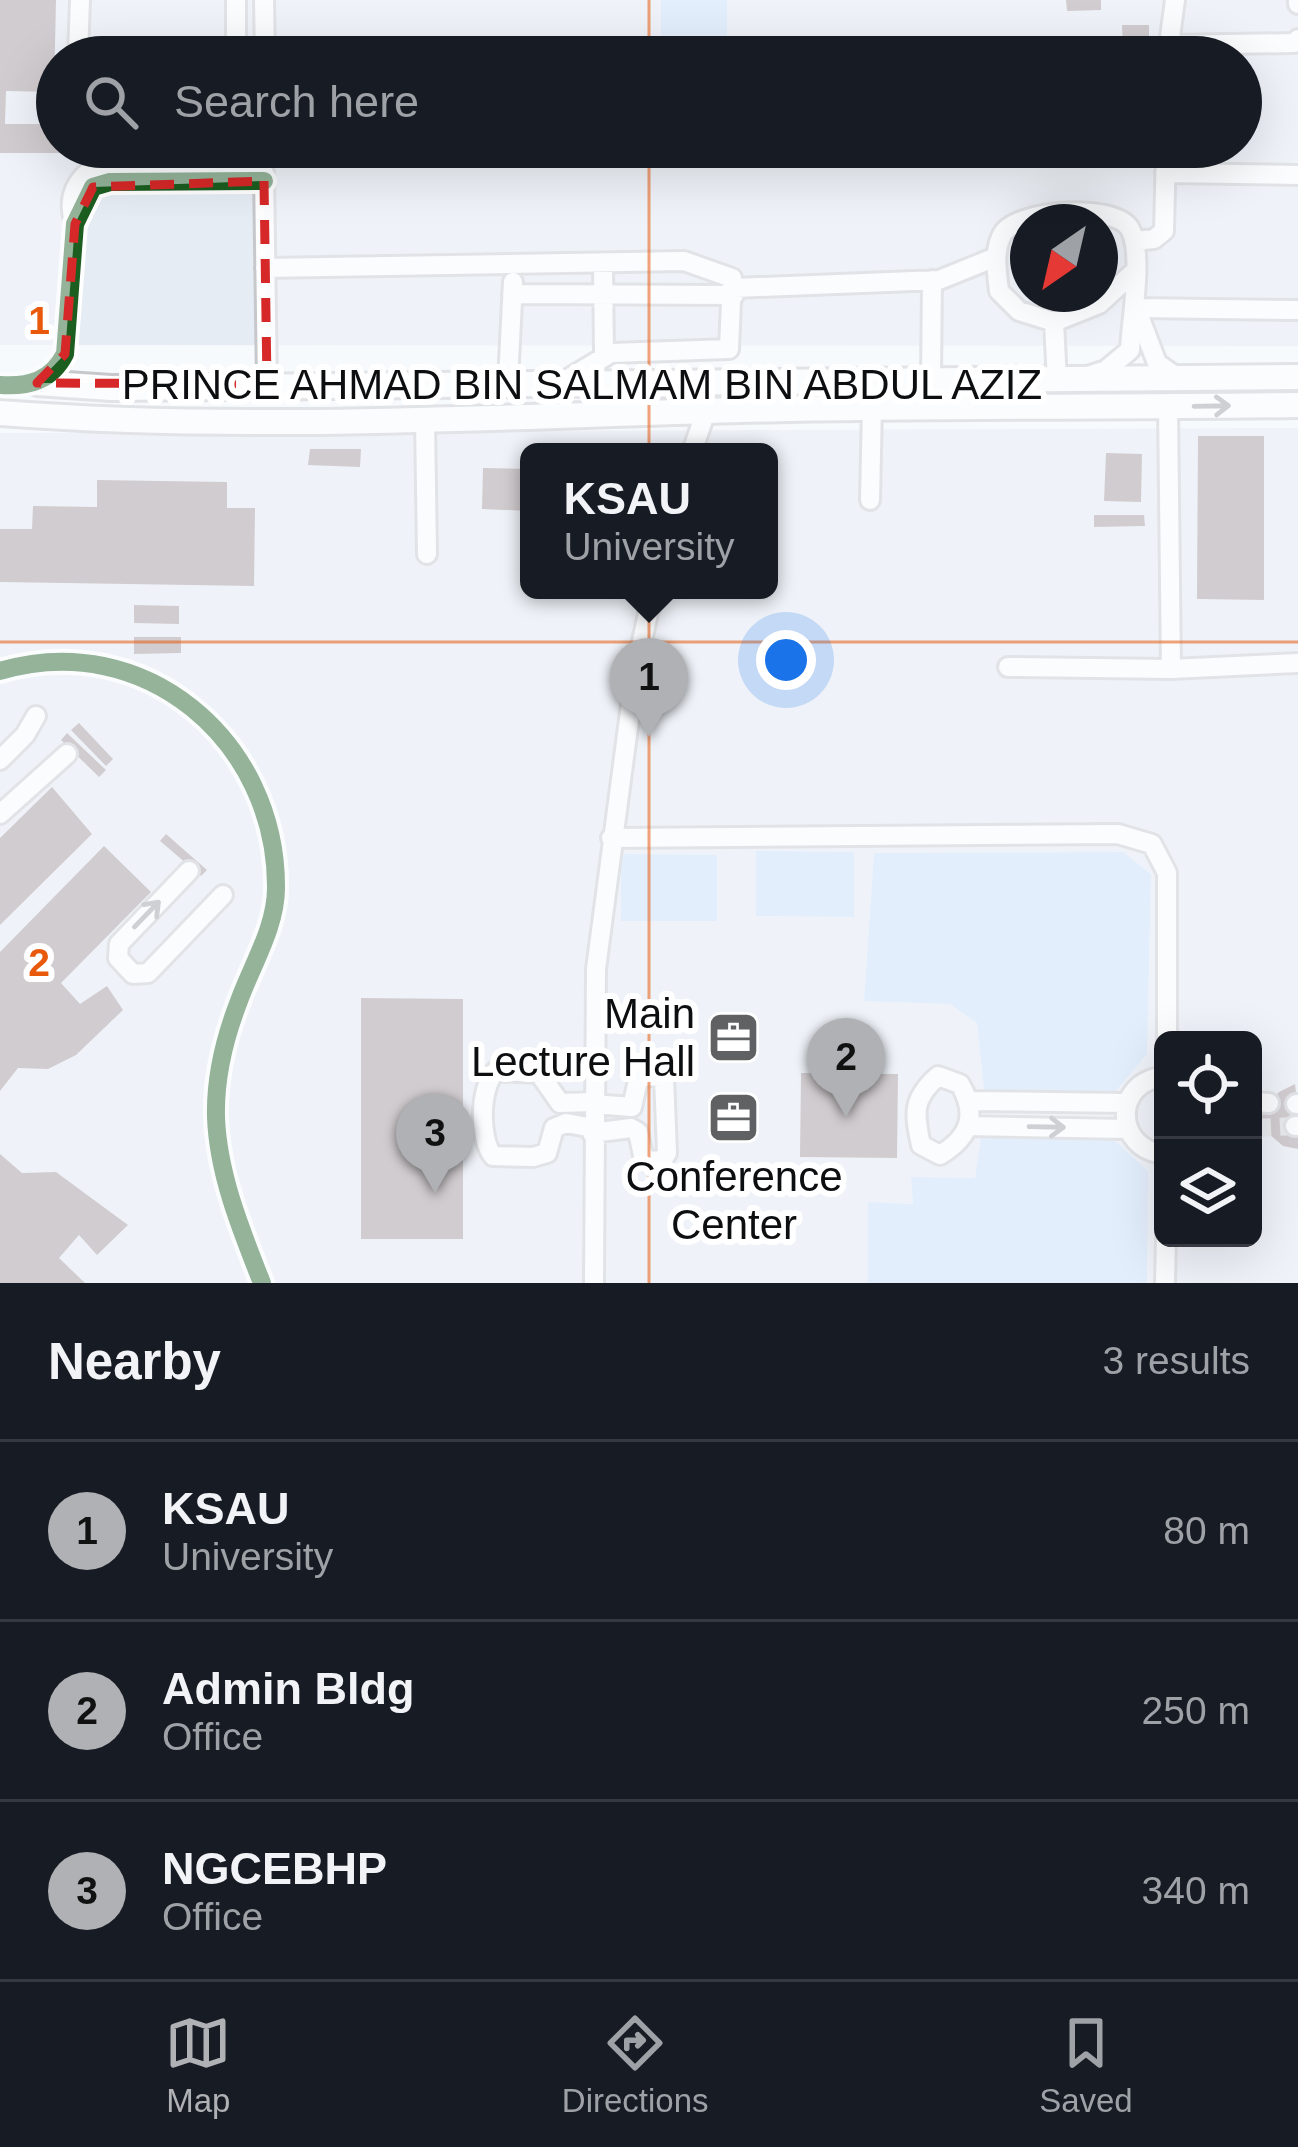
<!DOCTYPE html>
<html lang="en">
<head>
<meta charset="utf-8">
<style>
  :root { --surface:#171b24; --page:#20242c; --text:#f1f3f6; --muted:#9ea1a6; --line:#363941; --accent:#afb1b4 }
  body { margin:0; font-family:Arial,sans-serif; background:var(--page); color:var(--text) }
  .controls { position:absolute; right:36px; bottom:36px; display:grid; overflow:hidden; border-radius:18px; box-shadow:0 12px 48px #0002 }
  .controls button { width:108px; height:108px; display:grid; place-items:center; padding:0; border:0; border-bottom:3px solid var(--line); background:var(--surface); color:var(--text); font:60px sans-serif }
  .compass { position:absolute; left:1010px; top:204px; width:108px; height:108px; border-radius:50%; background:var(--surface); box-shadow:0 12px 48px #0002; rotate:214deg }
  .you { position:absolute; left:786px; top:660px; width:42px; height:42px; margin:-30px; border:9px solid #fff; border-radius:50%; background:#1a73e8; box-shadow:0 0 0 18px #1a73e833 }
  .badge { display:grid; place-items:center; width:78px; height:78px; border-radius:50%; background:var(--accent); color:#111; font-size:39px; font-weight:700 }
  .pin { position:absolute; translate:-50% -99px; filter:drop-shadow(0 3px 6px #0008) }
  .pin::after { content:''; position:absolute; top:63px; width:42px; height:36px; background:inherit; clip-path:polygon(0 0,100% 0,50% 100%) }
  .popup { position:absolute; left:520px; top:443px; width:258px; height:156px; box-sizing:border-box; display:grid; place-content:center; border-radius:18px; background:var(--surface); filter:drop-shadow(0 3px 9px #0005); font-size:39px; white-space:nowrap; color:var(--muted) }
  .popup b { font-size:45px; color:var(--text) }
  .popup::after { content:''; position:absolute; left:50%; top:100%; margin-left:-24px; border:24px solid transparent; border-top-color:var(--surface) }
  .list { margin:0; padding:0; list-style:none }
  h2 { display:flex; justify-content:space-between; align-items:center; height:156px; margin:0; padding:0 48px; font-size:51px }
  h2 small { font-size:39px; font-weight:400; color:var(--muted) }
  .list li { display:grid; grid-template-columns:78px 1fr auto; gap:36px; align-items:center; box-sizing:border-box; height:180px; padding:0 48px; border-top:3px solid var(--line) }
  .list b { display:block; font-size:45px; white-space:nowrap }
  .list p { margin:0; font-size:39px; white-space:nowrap; color:var(--muted) }
  .list em { font-size:39px; font-style:normal; color:var(--muted) }
  .icon { flex:none; width:66px; height:66px; fill:none; stroke:currentColor; stroke-width:2; stroke-linecap:round; stroke-linejoin:round }
  .map { position:relative; flex:none; width:1298px; height:1283px; overflow:hidden }
  .search { position:absolute; background:var(--surface); box-shadow:0 12px 48px #0002; left:36px; right:36px; top:36px; height:132px; display:flex; align-items:center; gap:30px; box-sizing:border-box; padding:0 42px; border-radius:66px; color:var(--muted); font-size:45px }
  .sheet { height:696px; background:var(--surface) }
  nav { display:flex; justify-content:space-around; align-items:center; box-sizing:border-box; height:168px; border-top:3px solid var(--line); background:var(--surface); font-size:33px; color:var(--muted) }
  nav a { display:grid; justify-items:center; gap:6px }
  nav .on { color:var(--accent) }
  .map>svg:first-child { display:block }
  .built { fill:#e5ecf3; fill-rule:evenodd }
  .green { fill:#cae1fb }
  .building { fill:#a39597 }
  .lines { fill:none; stroke-linecap:round; stroke-linejoin:round }
  .minor-tunnel { stroke:#d4d7d9; stroke-width:18; stroke-dasharray:18 9; stroke-linecap:butt }
  .minor-casing { stroke:#c7c8cb; stroke-width:24 }
  .major-casing { stroke:#c7c8cb; stroke-width:30 }
  .minor { stroke:#fefeff; stroke-width:18 }
  .major { stroke:#fefeff; stroke-width:24 }
  .cycleway-casing { stroke:#fff; stroke-width:26 }
  .cycleway { stroke:#1b5e20; stroke-width:18 }
  .oneway { stroke:#9e9e9f }
  .marked { fill:none; stroke:#d62828; stroke-width:9; stroke-dasharray:24 15; stroke-linejoin:round }
  .grid { fill:none; stroke:#e8590c; stroke-width:3; stroke-opacity:0.55 }
  .labels { text-anchor:middle; dominant-baseline:central; stroke-width:12; stroke-linejoin:round; paint-order:stroke }
  .street-label { font-size:42px; fill:#0d0e10; stroke:#fff }
  .poi-label { font-size:42px; fill:#0d0e10; stroke:#fff; text-anchor:end }
  .grid-label { font-size:39px; text-anchor:middle; font-weight:bold; fill:#e8590c; stroke:#fff; stroke-width:12; stroke-linejoin:round; paint-order:stroke }
</style>
</head>
<body>
<div class="map">
<svg width="1298" height="1283" viewBox="0 0 1298 1283">
  <rect width="100%" height="100%" fill="#f7fafd"/>
  <path class="built" d="M0,0h1298v346l-1298,-1zM57,57h1184v90h-1184zM1028,222h72v72h-72z
    M1298,428v855h-1298v-850zM529,452h240v138h-240zM1163,1040h90v198h-90z"/>
  <path class="green" d="M661,0h66v56h-66z
    M756,851l98,1v65l-98,-1z
    M1123,852l28,22 -4,180 -32,38 -131,-2 -7,-67 -27,-19 -86,-3 10,-148z
    M621,854l96,1v66h-96z
    M981,1138l132,1 35,32 -1,112h-279v-81l45,2 -2,-27 64,1z"/>
  <path class="building" d="M0,0h56l-2,92 -48,-1 -1,33h52v23h170v6h-227z
    M1066,0h35v10l-34,1z
    M1122,25h27v26h-26z
    M1198,436h66v164l-67,-1z
    M310,449h51l-1,18 -52,-2z
    M1106,453l36,1 -1,48 -37,-1z
    M483,468l46,1v42l-47,-2z
    M97,480l130,2v26h28l-1,78 -254,-4v-53h32l1,-23 64,1z
    M1094,515h50l1,11 -51,1z
    M134,605l45,1v18l-45,-1z
    M134,637h47v16l-47,1z
    M79,723l34,36 -7,7 -35,-36z
    M67,733l39,37 -7,7 -38,-37z
    M52,787l40,47 -92,91v-87z
    M166,834l41,36 -6,6 -41,-35z
    M104,846l47,46 -90,91 19,21 27,-18 16,24 -47,45 -28,14 -30,-1 -18,23v-139z
    M361,998l102,1v240h-102z
    M801,1073l97,1 -1,84 -97,-1z
    M1295,1084l2,17 -6,18 7,12v18l-15,-3 -16,-14 -14,-2v-22l14,-2 12,-14z
    M0,1154l22,19 34,-1 72,53 -31,30 -18,-20 -20,23 26,25h-85z"/>
  <g class="lines">
    <path class="minor-tunnel" d="M77,147l1,10
      M1253,1128l42,-2"/>
    <defs>
      <path id="minor" d="M264,0l1,57
        M1298,0v4
        M1168,45l126,-2 4,-4
        M1168,52l7,-52
        M78,57l2,-57
        M236,57v-57
        M264,173l3,211
        M1165,173l133,2
        M74,221c-8,-27 6,-50 33,-58l158,-4
        M1134,241l20,-2 10,-8 2,-84
        M603,264l1,91
        M265,268l419,-7 48,17 -3,71 -118,4 -50,30
        M734,288l205,-8 57,-23
        M512,294l222,1
        M1136,308l162,2
        M1136,308l21,55 21,15
        M1054,322l45,-18 36,-33
        M931,380l1,-100
        M508,381l5,-99
        M1057,382l-3,-60 -35,-11 -20,-20c-2,-19 -6,-39 3,-56 13,-26 114,-32 128,-6 14,24 1,92 0,121l-24,20 -15,5
        M0,385c29,2 51,-4 65,-31l10,-130 18,-37 17,-5 154,-1
        M1168,407l3,262
        M425,420l2,134
        M692,452l14,-41
        M870,500l2,-93
        M1008,667l163,2 127,-6
        M0,671c144,-43 277,70 276,217 0,39 -24,77 -37,113 -14,36 -24,76 -23,116 2,57 25,113 46,166
        M0,760l25,-25 11,-19
        M0,814l67,-60
        M611,838l507,-4 34,10 15,29v167
        M189,871l-70,73 -1,14 15,16 15,-1 75,-78
        M938,1076l22,8c18,31 10,53 -20,71l-19,-10c-7,-32 -9,-46 17,-69z
        M1163,1077c-50,5 -49,71 0,77
        M970,1101l156,2
        M1253,1102l16,1
        M1296,1104h2
        M968,1126l159,3
        M1295,1126h3
        M593,1128l-27,-5 -12,5 -7,25 -14,4 -40,-1c-14,-17 -14,-69 3,-85l43,2 21,30 33,-1
        M592,1133l39,-5 7,4 6,28 18,1 5,-8 -3,-76 -25,-1 -7,31 -39,-3
        M594,1283l2,-314 39,-295 18,-84
        M1165,1283l1,-45"/>
      <path id="major" d="M37,383l74,5 1187,-11
        M0,413c235,18 473,5 708,-2 196,-6 393,-3 590,-6"/>
    </defs>
    <use href="#minor" class="minor-casing"/>
    <use href="#major" class="major-casing"/>
    <use href="#minor" class="minor"/>
    <use href="#major" class="major"/>
    <defs>
      <path id="cycleway" d="M0,385c29,2 51,-4 65,-31l10,-130 18,-37 17,-5 154,-1
        M0,671c144,-43 277,70 276,217 0,39 -24,77 -37,113 -14,36 -24,76 -23,116 2,57 25,113 46,166"/>
    </defs>
    <use href="#cycleway" class="cycleway-casing"/>
    <use href="#cycleway" class="cycleway"/>
  </g>
  <defs><path id="oneway-shaft" d="M-6 0H5M1.5-3L5.5 0L1.5 3" fill="none" stroke-width="1.6" stroke-linecap="round" stroke-linejoin="round" transform="scale(3)"/></defs>
  <g class="oneway">
    <use href="#oneway-shaft" transform="translate(1212 406) rotate(-1)"/>
    <use href="#oneway-shaft" transform="translate(147 914) rotate(-46)"/>
    <use href="#oneway-shaft" transform="translate(1047 1127) rotate(1)"/>
  </g>
  <path d="M0 0H1298V1283H0ZM264,181l3,203 -230,-1 28,-29 10,-130 18,-37z" fill="#f7fafd" fill-opacity=".55" fill-rule="evenodd"/>
  <path class="marked" d="M264,181l3,203 -230,-1 28,-29 10,-130 18,-37z"/>
  <path class="grid" d="M649,0v57M649,147v1136M0,642h1298"/>
  <defs>
    <symbol id="office-square" viewBox="-11 -11 22 22"><rect x="-9" y="-9" width="18" height="18" rx="4" fill="#5f6163" stroke="#fff"/><path d="M-6-3h4V-5.5h4V-3h4V5H-6ZM-1-4.5V-3h2v-1.5ZM-6 0V1H6V0Z" fill="#fff"/></symbol>
  </defs>
  <g fill-rule="evenodd">
    <use href="#office-square" x="704" y="1008" width="59" height="59"/>
    <use href="#office-square" x="704" y="1088" width="59" height="59"/>
  </g>
  <g class="labels">
    <g class="street-label">
      <text x="582" y="384">PRINCE AHMAD BIN SALMAM BIN ABDUL AZIZ</text>
    </g>
    <g class="poi-label">
      <text x="695" y="1013">Main<tspan x="695" dy="48">Lecture Hall</tspan></text>
      <text x="734" y="1176" text-anchor="middle">Conference<tspan x="734" dy="48">Center</tspan></text>
    </g>
  </g>
  <g class="grid-label">
    <text x="39" y="334">1</text>
    <text x="39" y="976">2</text>
  </g>
</svg>
<div class="controls">
<button><svg class="icon" aria-label="locate" viewBox="0 0 24 24"><circle cx="12" cy="12" r="6"/><path d="M12 2v4M12 18v4M2 12h4M18 12h4"/></svg></button>
<button><svg class="icon" aria-label="layers" viewBox="0 0 24 24"><path d="M12 4l9 5-9 5-9-5zM3 14l9 5 9-5"/></svg></button>
</div>
<svg class="compass" viewBox="-18 -18 36 36"><path d="M0-13l5 13h-10z" fill="#e53935"/><path d="M0 13l5-13h-10z" fill="#9ea1a6"/></svg>
<div class="you"></div>
<div class="pin badge" style="left:649px;top:737px">1</div>
<div class="popup"><b>KSAU</b>University</div>
<div class="pin badge" style="left:846px;top:1117px">2</div>
<div class="pin badge" style="left:435px;top:1193px">3</div>
<div class="search"><svg class="icon" aria-label="search" viewBox="0 0 24 24"><circle cx="10" cy="10" r="6"/><path d="M15 15l6 6"/></svg>Search here</div>
</div>
<section class="sheet">
<h2>Nearby<small>3 results</small></h2>
<ul class="list">
<li><span class="badge">1</span><div><b>KSAU</b><p>University</p></div><em>80 m</em></li>
<li><span class="badge">2</span><div><b>Admin Bldg</b><p>Office</p></div><em>250 m</em></li>
<li><span class="badge">3</span><div><b>NGCEBHP</b><p>Office</p></div><em>340 m</em></li>
</ul>
</section>
<nav>
<a class="on"><svg class="icon" aria-label="map" viewBox="0 0 24 24"><path d="M3 6l6-2 6 2 6-2v14l-6 2-6-2-6 2zM9 4v14M15 6v14"/></svg>Map</a>
<a><svg class="icon" aria-label="directions" viewBox="0 0 24 24"><path d="M12 3l9 9-9 9-9-9zM9 14v-3h6M13 9l2 2-2 2"/></svg>Directions</a>
<a><svg class="icon" aria-label="saved" viewBox="0 0 24 24"><path d="M7 4h10v16l-5-4-5 4z"/></svg>Saved</a>
</nav>
</body>
</html>
